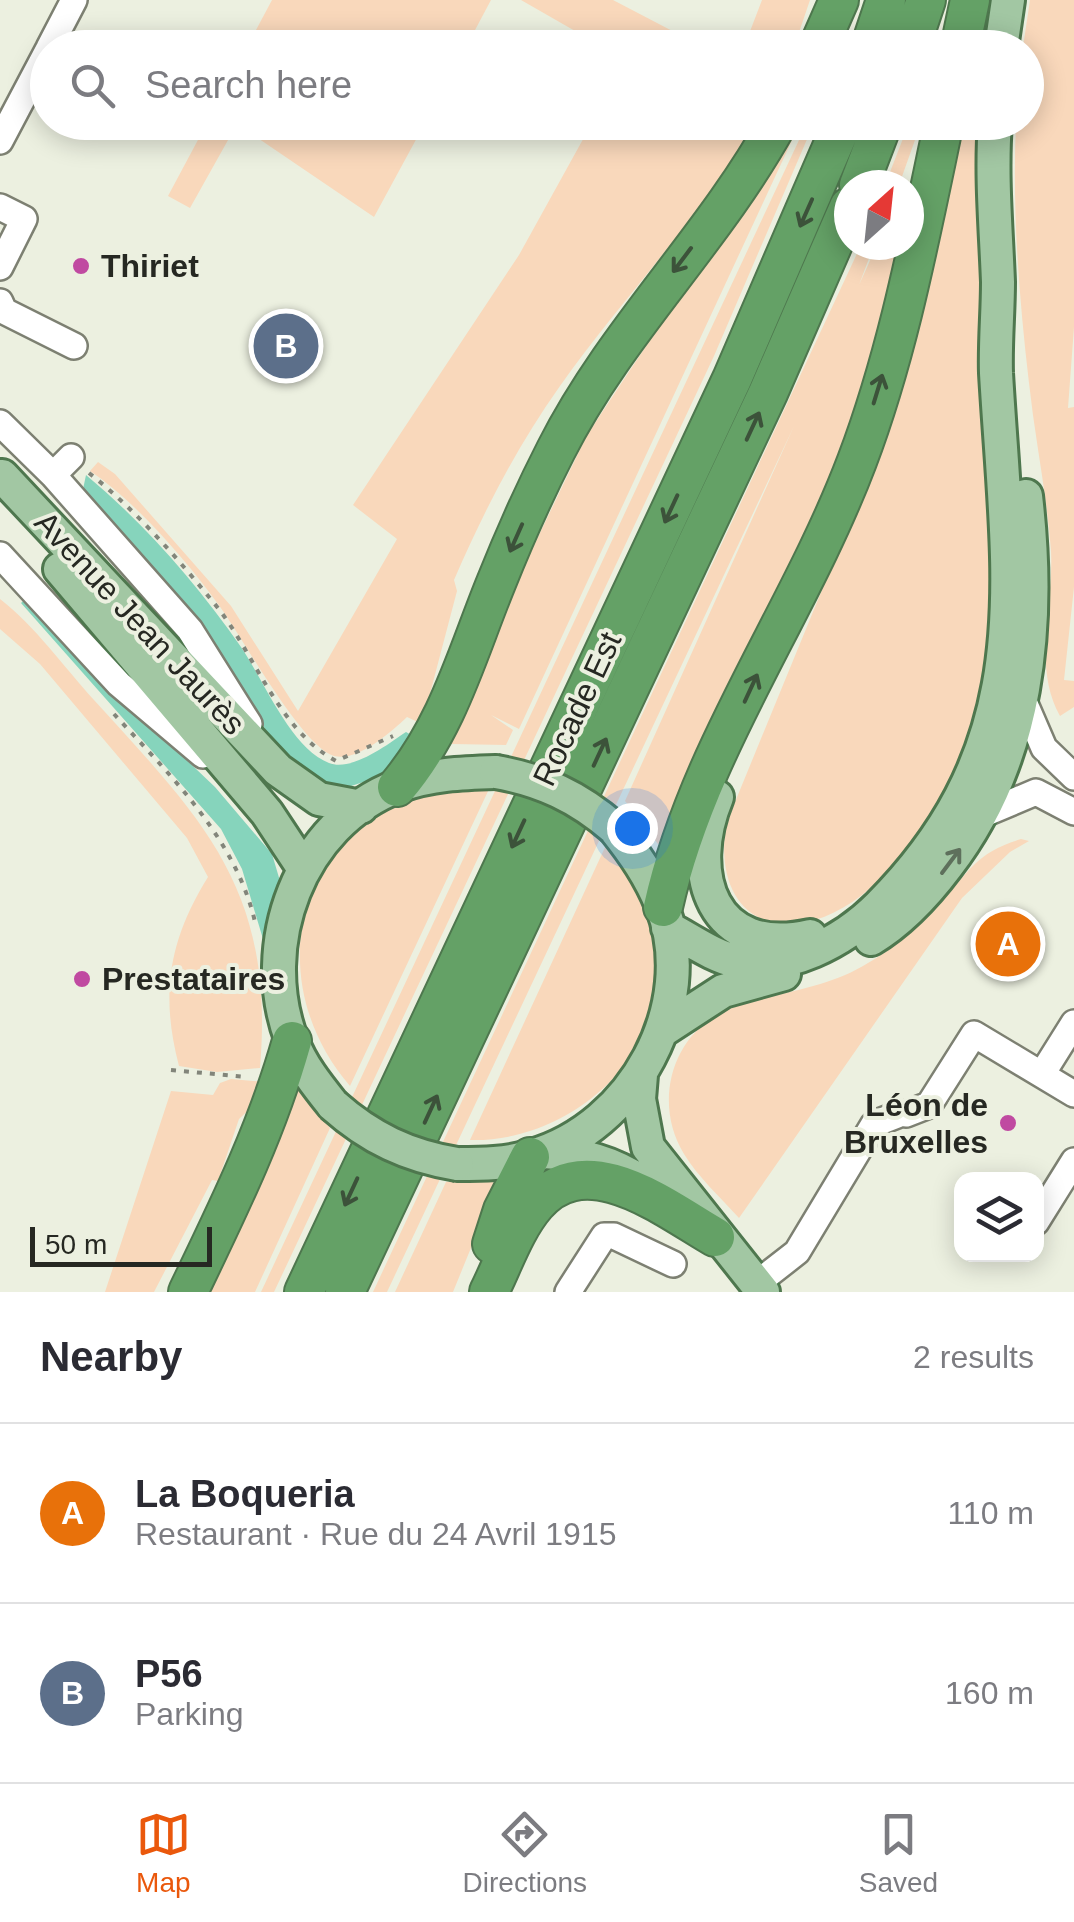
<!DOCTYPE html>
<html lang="en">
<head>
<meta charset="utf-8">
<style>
  :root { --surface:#fff; --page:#f2f2f3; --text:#2b2b33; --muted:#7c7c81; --line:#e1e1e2; --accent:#ea580c }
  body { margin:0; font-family:Helvetica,sans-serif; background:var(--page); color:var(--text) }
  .controls { position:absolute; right:30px; bottom:30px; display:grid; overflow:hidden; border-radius:20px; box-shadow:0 5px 25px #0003 }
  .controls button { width:90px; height:90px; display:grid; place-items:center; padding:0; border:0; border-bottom:2px solid var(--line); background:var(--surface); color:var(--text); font:50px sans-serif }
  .compass { position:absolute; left:834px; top:170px; width:90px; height:90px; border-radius:50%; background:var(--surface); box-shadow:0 5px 25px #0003; rotate:27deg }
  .scale { position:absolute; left:30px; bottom:25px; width:182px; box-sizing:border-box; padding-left:10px; border:5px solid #262822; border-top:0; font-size:28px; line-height:35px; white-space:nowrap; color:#262822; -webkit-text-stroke:8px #ecf0e0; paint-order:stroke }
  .you { position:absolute; left:632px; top:828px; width:35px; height:35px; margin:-25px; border:8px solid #fff; border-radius:50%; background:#1a73e8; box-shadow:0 0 0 15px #1a73e833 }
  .badge { display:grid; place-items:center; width:65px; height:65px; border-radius:50%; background:var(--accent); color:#fff; font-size:32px; font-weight:700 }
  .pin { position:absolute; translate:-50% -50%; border:5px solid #fff; box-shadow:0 2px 10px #0006 }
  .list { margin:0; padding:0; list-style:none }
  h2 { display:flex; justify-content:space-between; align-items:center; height:130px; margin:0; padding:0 40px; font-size:42px }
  h2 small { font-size:32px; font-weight:400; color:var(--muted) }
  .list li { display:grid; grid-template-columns:65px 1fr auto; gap:30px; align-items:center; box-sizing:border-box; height:180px; padding:0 40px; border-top:2px solid var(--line) }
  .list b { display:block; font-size:38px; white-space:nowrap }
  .list p { margin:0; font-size:32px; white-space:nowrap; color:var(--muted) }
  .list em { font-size:32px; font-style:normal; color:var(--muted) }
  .icon { flex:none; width:55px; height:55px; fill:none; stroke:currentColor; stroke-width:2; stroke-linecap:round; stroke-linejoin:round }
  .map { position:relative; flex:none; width:1074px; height:1292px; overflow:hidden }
  .search { position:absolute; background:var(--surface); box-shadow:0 5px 25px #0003; left:30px; right:30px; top:30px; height:110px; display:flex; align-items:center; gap:25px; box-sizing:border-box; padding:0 35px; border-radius:55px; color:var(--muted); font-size:38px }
  .sheet { height:490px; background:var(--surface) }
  nav { display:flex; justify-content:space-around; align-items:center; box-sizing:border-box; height:140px; border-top:2px solid var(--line); background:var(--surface); font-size:28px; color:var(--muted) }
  nav a { display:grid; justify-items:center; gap:5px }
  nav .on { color:var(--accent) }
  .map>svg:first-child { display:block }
  .green { fill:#f9d8bb }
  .water { fill:#86d4bc }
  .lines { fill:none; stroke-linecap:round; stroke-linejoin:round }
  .minor-casing { stroke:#7d8072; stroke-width:30 }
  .major-casing { stroke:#4e774e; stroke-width:38 }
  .highway-casing { stroke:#4e774e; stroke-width:42 }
  .path { stroke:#82857a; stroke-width:4; stroke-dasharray:5 8; stroke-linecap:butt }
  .minor { stroke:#fff; stroke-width:25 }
  .major { stroke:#a2c7a3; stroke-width:32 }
  .highway { stroke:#64a166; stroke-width:38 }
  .major-bridge-casing { stroke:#4e774e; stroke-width:38; stroke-linecap:butt }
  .major-bridge { stroke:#a2c7a3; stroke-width:32 }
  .oneway { stroke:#3c523a }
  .oneway2 { stroke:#5e705c }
  .poi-dot { fill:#c04aa1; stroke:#ecf0e0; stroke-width:4 }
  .labels { text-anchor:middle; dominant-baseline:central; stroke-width:8; stroke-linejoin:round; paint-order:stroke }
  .poi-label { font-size:32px; font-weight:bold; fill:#262822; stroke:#ecf0e0; text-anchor:start }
  .street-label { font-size:32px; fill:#262822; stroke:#ecf0e0 }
</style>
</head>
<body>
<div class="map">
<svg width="1074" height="1292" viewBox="0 0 1074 1292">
  <rect width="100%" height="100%" fill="#ecf0e0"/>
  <path class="green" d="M272,0h219l-25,47h-219z
    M521,0h92l90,47h-100z
    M762,0h48l-16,47h-50z
    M1030,0h44v327l-6,81 6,-1v180l-10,93 10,1v26l-14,9c-28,-50 -6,-110 -9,-165 -4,-56 -16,-112 -22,-168 -10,-86 -17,-174 -13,-260l10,-1 -3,-75z
    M207,123v-1l218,1 -51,94 -137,-93 -47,84 -22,-12z
    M592,123h163c-54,95 -132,174 -195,263 -44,62 -76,125 -106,194l3,11 -35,133 -15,-7c-16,15 -49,45 -73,39 -33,-10 -92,-120 -116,-152 -31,-43 -84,-104 -128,-133l8,-9 17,12 116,132 67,105 99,-172 -44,-34 166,-250z
    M794,123h6l-281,606 -28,-14 22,15 -7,15 -54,-1 -3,-4 14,-21 63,-157 61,-127z
    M807,123h7l-100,233 -440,936h-13z
    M909,123h12l-22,62h-14z
    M963,123h15l-1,46c5,84 10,167 15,250 2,40 7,81 7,121 0,30 -6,61 -9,91 -3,27 -2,57 -8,83 -16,62 -70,142 -120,181 -74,57 -151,29 -136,-71l153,-373 60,-206z
    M861,245h13l-15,40 18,-40h26l-63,215 -172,380 -10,4 -33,-43 169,-375 -407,866h-14z
    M0,599c35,27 64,68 94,101 111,122 181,190 166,368l-43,4 -38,-6c-19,-72 -10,-126 29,-189l-21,-39 -147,-174 -40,-35z
    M490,787l-140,299c-84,-97 -62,-243 63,-293 22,-8 54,-4 77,-6z
    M1021,839l8,2 -19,11 -48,46 -223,320c-18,-20 -41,-41 -55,-64 -32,-52 -12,-124 48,-146 44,-16 89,-18 131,-42 27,-15 57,-39 77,-62 29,-33 37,-52 81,-65z
    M607,843c20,24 37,49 46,79 36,116 -74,221 -183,218z
    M231,1079l34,3 -10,22 -16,15 -21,62 -6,-1 -58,112h-49l66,-201 42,4 7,-12z
    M297,1089l33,39 -75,164h-56z
    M488,1180l9,4 -44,108h-58l51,-110z"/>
  <path class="water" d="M86,475c58,48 112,110 155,172 22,32 50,102 88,116 23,9 59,-19 77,-31l11,6 -32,37 -40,13 -19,-3 -46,-32 -53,-85 -145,-174z
    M28,596l85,94 102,97 57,67 8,27 -14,68 -24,-80 -21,-40 -200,-226z"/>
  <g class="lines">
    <defs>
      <path id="minor" d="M49,48l25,-48
        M0,141l48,-91
        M0,207l24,12 -24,48
        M0,302l4,9 70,35
        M0,423l53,52 137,155 59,94
        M53,475l18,-18
        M0,555l119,129 84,71
        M1022,697l22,51 30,29
        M984,814l52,-22 38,20
        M1042,1074l32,-51
        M906,1114l23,-9 45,-71 100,60
        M1036,1222l38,-61
        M756,1284l41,-32 77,-128 23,-9
        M568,1292l36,-56h10l59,28"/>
      <path id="major" d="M1001,48l7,-48
        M2,476l276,294 41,29 42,8
        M60,569l207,244 37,56
        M717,797c-32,77 -5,161 93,139
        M668,928c22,11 44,28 68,33 51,11 108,-20 143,-55 163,-164 129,-325 117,-533 -1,-30 2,-61 2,-91 -2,-53 -7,-107 -3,-160
        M871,939c30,-18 55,-45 76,-73 82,-107 94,-240 79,-370
        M663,1030l60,-39 61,-17
        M641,1075l-2,24 9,48 115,145
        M333,1105c-16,-20 -32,-40 -41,-64 -37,-96 7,-217 106,-255 33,-12 64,-13 98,-14
        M544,1152c37,2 68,10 99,31
        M457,1164c25,0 50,0 75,-8 101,-29 168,-150 130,-250 -12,-30 -28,-53 -48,-78"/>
      <path id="highway" d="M818,48l21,-48
        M870,48l16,-48
        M910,48l16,-48
        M960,48l10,-48
        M859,185l24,-63
        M397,787c51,-60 70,-133 99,-204 18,-45 38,-90 60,-133 60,-119 158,-211 222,-328
        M663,907c35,-158 137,-295 194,-446 41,-108 63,-225 87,-339
        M492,1244l11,-34 27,-53
        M188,1292c40,-83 79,-162 104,-251
        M304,1292l428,-913 111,-257
        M345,1292l423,-899 81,-186
        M489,1292c14,-28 26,-64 47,-88 51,-59 130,5 179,33"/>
    </defs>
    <use href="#minor" class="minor-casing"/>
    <use href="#major" class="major-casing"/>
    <use href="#highway" class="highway-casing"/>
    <path class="path" d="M89,473c47,37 91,88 129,135 38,49 61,122 118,153l57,-25
      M114,714c56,61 122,125 141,208
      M171,1070l76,7"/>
    <use href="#minor" class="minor"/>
    <use href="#major" class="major"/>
    <use href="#highway" class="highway"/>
    <defs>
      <path id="major-bridge" d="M496,772c46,8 82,25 118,56
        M333,1105c37,33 75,51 124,59"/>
    </defs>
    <use href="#major-bridge" class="major-bridge-casing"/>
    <use href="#major-bridge" class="major-bridge"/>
  </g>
  <defs><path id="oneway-shaft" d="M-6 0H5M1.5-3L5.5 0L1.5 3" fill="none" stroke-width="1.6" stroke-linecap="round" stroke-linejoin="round" transform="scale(2.5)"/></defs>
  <g class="oneway">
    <use href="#oneway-shaft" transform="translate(806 213) rotate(114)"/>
    <use href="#oneway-shaft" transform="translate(682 260) rotate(127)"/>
    <use href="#oneway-shaft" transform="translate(878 389) rotate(-73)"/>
    <use href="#oneway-shaft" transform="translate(753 426) rotate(-65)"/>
    <use href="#oneway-shaft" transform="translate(671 509) rotate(115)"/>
    <use href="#oneway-shaft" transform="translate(516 538) rotate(114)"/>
    <use href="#oneway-shaft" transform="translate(751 688) rotate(-65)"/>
    <use href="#oneway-shaft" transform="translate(600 752) rotate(-65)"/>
    <use href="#oneway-shaft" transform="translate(518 834) rotate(115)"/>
    <use href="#oneway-shaft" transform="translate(431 1109) rotate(-65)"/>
    <use href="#oneway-shaft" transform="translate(351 1192) rotate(115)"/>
  </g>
  <use class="oneway2" href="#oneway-shaft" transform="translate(951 861) rotate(-53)"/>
  <g class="poi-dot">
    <circle cx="81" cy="266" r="10"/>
    <circle cx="82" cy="979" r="10"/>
    <circle cx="1008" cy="1123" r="10"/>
  </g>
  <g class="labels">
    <g class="poi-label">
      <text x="101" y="266">Thiriet</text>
      <text x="102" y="979">Prestataires</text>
      <text x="988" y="1105" text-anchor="end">Léon de<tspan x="988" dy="37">Bruxelles</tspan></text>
    </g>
    <g class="street-label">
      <text transform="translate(140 623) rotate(47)">Avenue Jean Jaurès</text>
      <text transform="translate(577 709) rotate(-65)">Rocade Est</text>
    </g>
  </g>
</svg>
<div class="controls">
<button><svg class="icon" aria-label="layers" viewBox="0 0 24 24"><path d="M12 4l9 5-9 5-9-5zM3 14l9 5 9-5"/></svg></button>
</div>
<svg class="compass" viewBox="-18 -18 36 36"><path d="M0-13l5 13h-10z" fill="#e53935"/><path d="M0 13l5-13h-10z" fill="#7c7c81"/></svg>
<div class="scale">50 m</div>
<div class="you"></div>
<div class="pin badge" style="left:1008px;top:944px;background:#e8710a">A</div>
<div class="pin badge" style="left:286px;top:346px;background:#5c6f8a">B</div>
<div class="search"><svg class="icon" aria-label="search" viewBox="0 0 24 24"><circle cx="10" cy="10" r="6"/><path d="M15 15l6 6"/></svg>Search here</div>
</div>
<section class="sheet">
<h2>Nearby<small>2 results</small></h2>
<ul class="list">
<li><span class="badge" style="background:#e8710a">A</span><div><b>La Boqueria</b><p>Restaurant · Rue du 24 Avril 1915</p></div><em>110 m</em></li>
<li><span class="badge" style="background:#5c6f8a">B</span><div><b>P56</b><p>Parking</p></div><em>160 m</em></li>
</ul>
</section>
<nav>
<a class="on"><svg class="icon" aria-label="map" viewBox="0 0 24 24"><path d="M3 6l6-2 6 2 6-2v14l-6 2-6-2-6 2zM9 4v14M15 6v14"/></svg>Map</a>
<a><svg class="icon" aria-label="directions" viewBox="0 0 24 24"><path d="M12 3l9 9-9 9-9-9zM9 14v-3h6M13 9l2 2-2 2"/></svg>Directions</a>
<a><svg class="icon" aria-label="saved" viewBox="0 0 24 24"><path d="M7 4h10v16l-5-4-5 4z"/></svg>Saved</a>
</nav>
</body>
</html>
